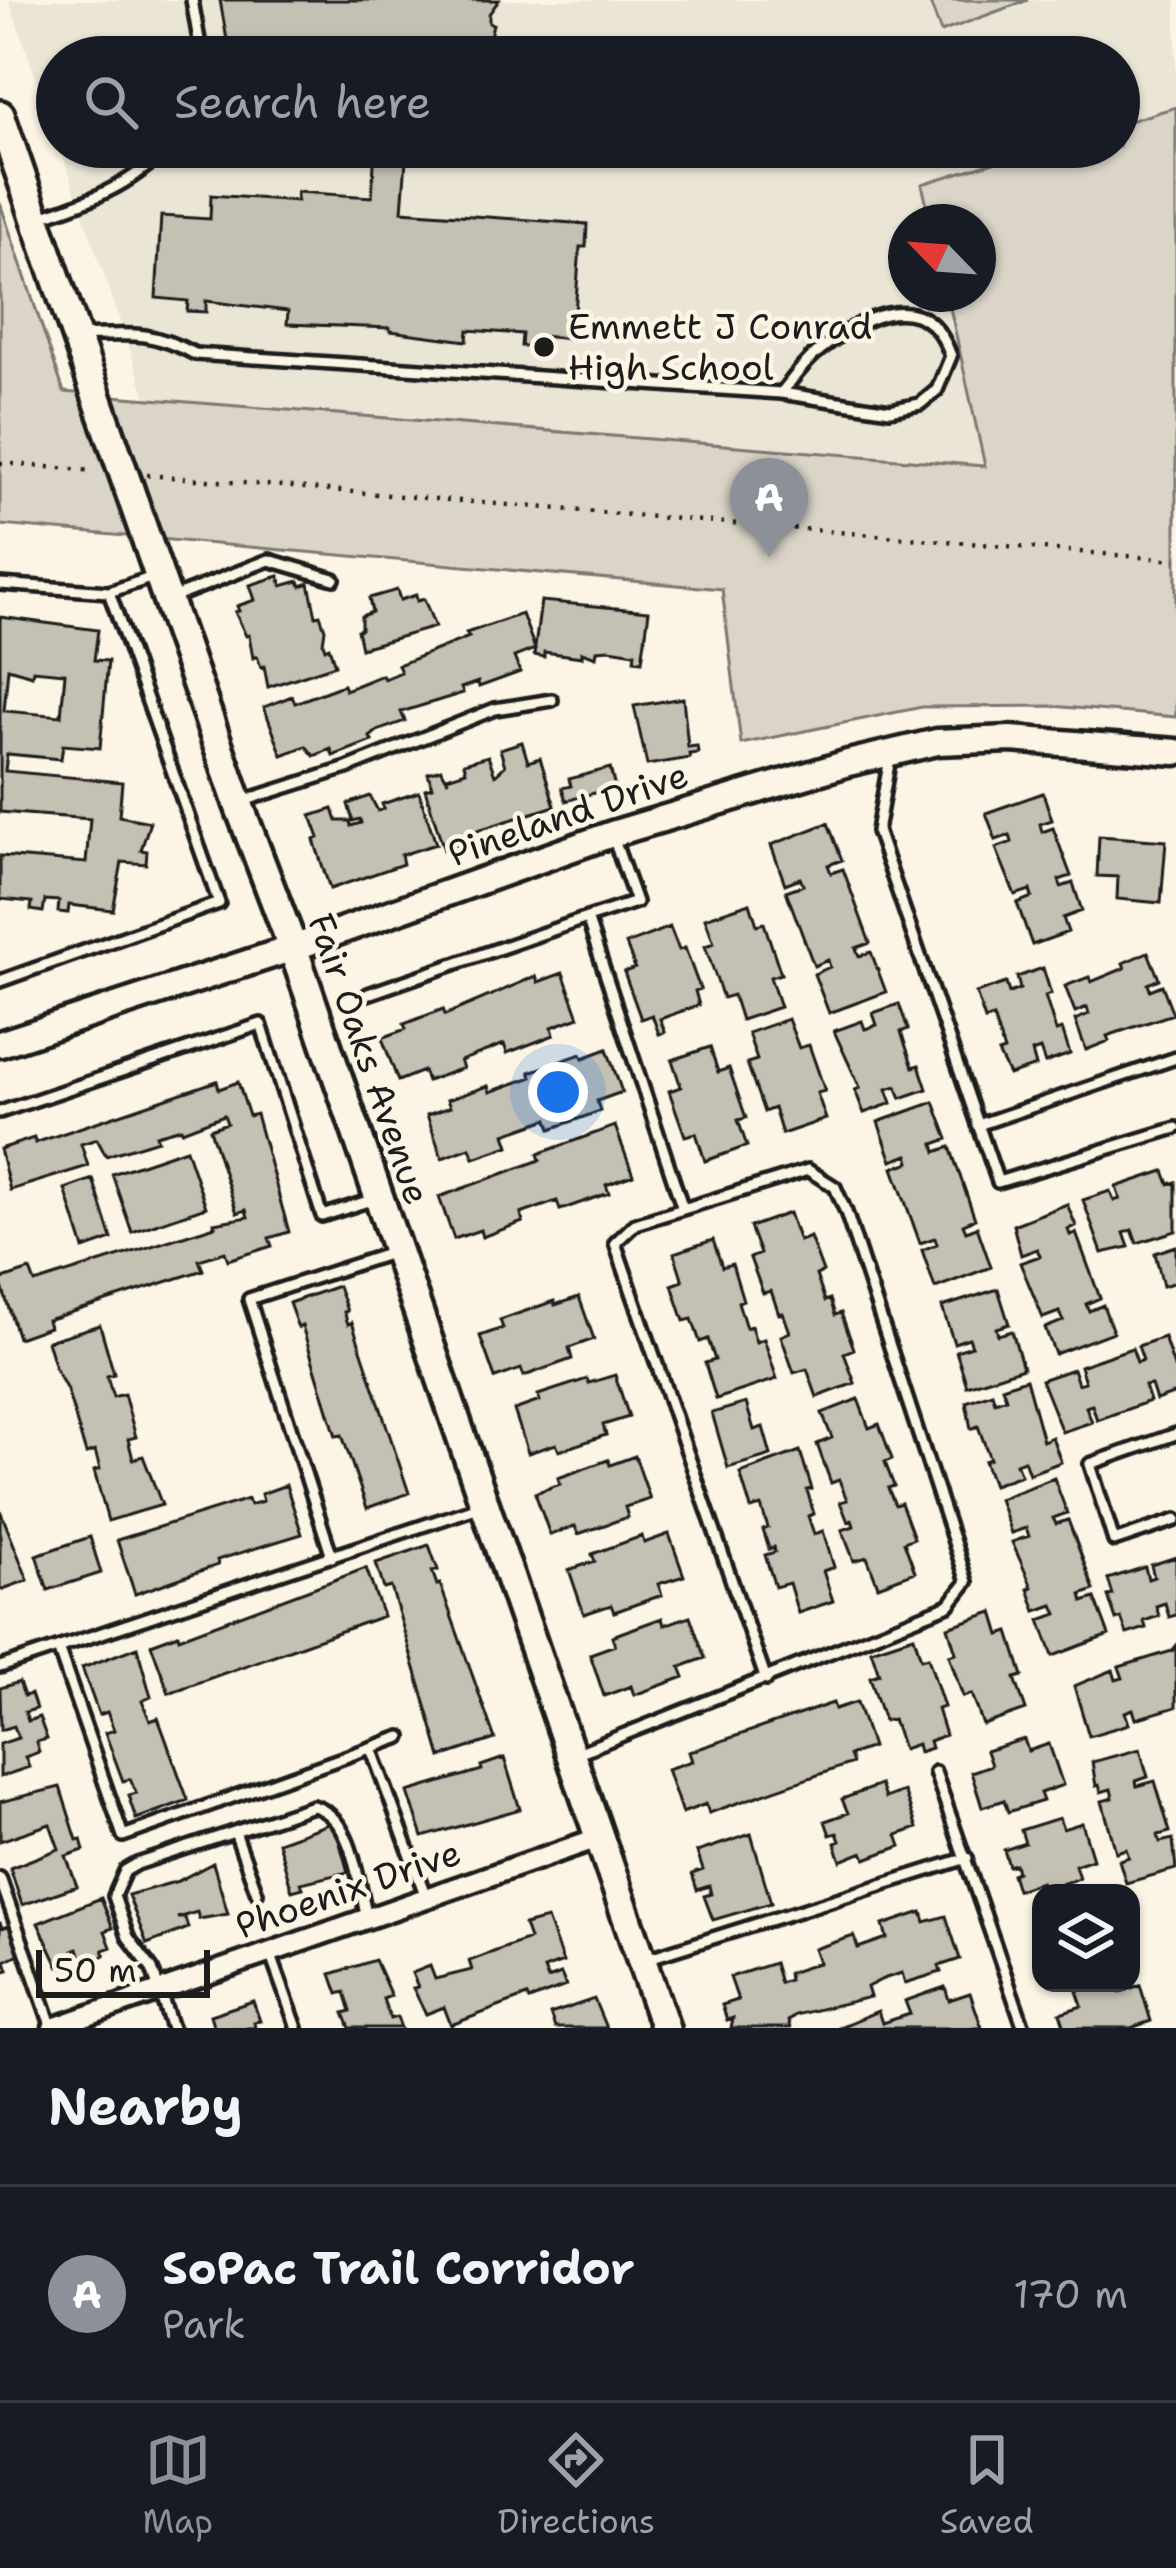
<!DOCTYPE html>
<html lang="en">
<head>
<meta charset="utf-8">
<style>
  :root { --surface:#171b24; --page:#20242c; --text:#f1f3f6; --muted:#9ea1a6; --line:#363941; --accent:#8c9099 }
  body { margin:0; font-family:"Shantell Sans",sans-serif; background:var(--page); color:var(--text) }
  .controls { position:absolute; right:36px; bottom:36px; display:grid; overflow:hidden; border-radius:24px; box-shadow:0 3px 9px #0004 }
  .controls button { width:108px; height:108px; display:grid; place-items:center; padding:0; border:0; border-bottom:3px solid var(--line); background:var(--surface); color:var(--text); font:60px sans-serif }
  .compass { position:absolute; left:888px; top:204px; width:108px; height:108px; border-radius:50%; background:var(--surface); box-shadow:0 3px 9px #0004; rotate:295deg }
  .scale { position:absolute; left:36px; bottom:30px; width:174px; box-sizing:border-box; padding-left:12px; border:6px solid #1c1c1c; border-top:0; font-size:33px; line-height:42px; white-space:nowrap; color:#1c1c1c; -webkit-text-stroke:9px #fcf5e5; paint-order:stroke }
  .you { position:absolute; left:558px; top:1092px; width:42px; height:42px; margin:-30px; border:9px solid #fff; border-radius:50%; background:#1a73e8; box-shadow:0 0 0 18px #1a73e833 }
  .badge { display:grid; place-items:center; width:78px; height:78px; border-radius:50%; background:var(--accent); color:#fff; font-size:39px; font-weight:700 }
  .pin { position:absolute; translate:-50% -99px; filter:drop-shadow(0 3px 6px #0008) }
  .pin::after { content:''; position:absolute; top:63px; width:42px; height:36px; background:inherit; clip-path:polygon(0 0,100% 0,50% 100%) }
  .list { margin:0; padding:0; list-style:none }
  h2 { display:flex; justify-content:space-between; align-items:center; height:156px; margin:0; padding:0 48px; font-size:51px }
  h2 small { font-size:39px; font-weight:400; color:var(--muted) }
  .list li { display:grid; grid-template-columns:78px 1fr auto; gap:36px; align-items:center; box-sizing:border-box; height:216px; padding:0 48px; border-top:3px solid var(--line) }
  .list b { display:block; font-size:45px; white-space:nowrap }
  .list p { margin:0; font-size:39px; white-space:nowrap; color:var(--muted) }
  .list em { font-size:39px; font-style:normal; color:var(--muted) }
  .icon { flex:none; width:66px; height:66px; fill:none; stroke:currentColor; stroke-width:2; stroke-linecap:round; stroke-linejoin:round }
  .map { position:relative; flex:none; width:1176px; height:2028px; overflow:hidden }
  .search { position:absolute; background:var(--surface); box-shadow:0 3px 9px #0004; left:36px; right:36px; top:36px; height:132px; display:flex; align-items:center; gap:30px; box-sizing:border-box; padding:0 42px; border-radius:66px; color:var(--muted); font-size:45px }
  .sheet { height:372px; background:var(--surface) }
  nav { display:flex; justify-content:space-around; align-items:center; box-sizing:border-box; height:168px; border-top:3px solid var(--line); background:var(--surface); font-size:33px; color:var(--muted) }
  nav a { display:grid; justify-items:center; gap:6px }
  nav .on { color:var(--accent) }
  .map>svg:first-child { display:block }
  .built { fill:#ebe5d6 }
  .green { fill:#dbd5c8; stroke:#7c7872; stroke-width:3 }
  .building { fill:#c4c0b3; stroke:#1c1c1c; stroke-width:3; fill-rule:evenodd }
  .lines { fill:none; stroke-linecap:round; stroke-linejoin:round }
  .service-casing { stroke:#1c1c1c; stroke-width:18 }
  .minor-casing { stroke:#1c1c1c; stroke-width:27 }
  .tertiary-casing { stroke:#1c1c1c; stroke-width:33 }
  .secondary-casing { stroke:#1c1c1c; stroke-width:36 }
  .path { stroke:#1c1c1c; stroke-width:4.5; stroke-dasharray:3 9; stroke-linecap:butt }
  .service { stroke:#fcf5e5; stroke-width:9 }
  .minor { stroke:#fcf5e5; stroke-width:18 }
  .tertiary { stroke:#fcf5e5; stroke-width:24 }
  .secondary { stroke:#fcf5e5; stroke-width:27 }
  .secondary-bridge-casing { stroke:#1c1c1c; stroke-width:36; stroke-linecap:butt }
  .secondary-bridge { stroke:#fcf5e5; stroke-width:27 }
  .poi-dot { fill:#1c1c1c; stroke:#fcf5e5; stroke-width:4.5 }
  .labels { text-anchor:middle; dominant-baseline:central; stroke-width:9; stroke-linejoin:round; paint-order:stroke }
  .poi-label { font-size:36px; fill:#1c1c1c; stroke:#fcf5e5; text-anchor:start }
  .street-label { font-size:36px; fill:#1c1c1c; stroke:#fcf5e5 }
</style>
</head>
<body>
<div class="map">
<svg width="1176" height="2028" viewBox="0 0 1176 2028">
  <rect width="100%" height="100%" fill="#fcf5e5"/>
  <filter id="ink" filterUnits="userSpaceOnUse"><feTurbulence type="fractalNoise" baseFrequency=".00833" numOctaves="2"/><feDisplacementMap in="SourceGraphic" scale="24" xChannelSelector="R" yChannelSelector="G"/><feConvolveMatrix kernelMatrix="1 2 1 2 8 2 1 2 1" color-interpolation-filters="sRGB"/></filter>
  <g filter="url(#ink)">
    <path class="built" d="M9,0h1167v107l-57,17v-67h-1062v82z
      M60,147h983l-120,37 8,38h-25v72h41l39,172 -839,-66z"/>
    <path class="green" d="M929,0h99l-87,32z
      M1176,107v610l-124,-11 -130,1 -181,37 -19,-155 -722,-64v-322l64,189 921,74 -38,-172h31v-72h-47l-9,-38 121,-37h76v-23z"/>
    <path class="building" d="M220,0h279l-10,14v9l4,1 -6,25 13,8h-270z
      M375,147h32l-5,64 185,13 -1,23h-6l-7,92 -34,-3 -1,11 -17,-1 1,-12 -54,-4 -1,11 -77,-10v-3l-103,-4 1,-13 -82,-10v11l-19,-1 1,-10 -32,-3 5,-82 49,3 1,-24 86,6v-9l75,5z
      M279,576l3,10 17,-5 2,5 8,-3 7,33 4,-1 5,14 -2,14 2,6 4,-2 6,18 -67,22 -4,-21 -3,1 -4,-11 -4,2 -4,-23 -3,1 -11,-24 4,-1 -2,-5 18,-6 -5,-15z
      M397,590l3,10 16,-5 1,6 7,-2 11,28 -74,21 -4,-18 4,-1v-13l11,-4 -3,-14z
      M541,601l108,10 -7,50 -8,-1 1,-7 -25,-4 -13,1 -1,7 -14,-5v5l-38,-5v5l-10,-2z
      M522,614l13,35 -21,8 6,15 -41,15 -1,-5 -17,6 2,5 -62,19 4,9 -28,10 -7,6 2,4 -39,15 -2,-7 -17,7 -8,-10 -24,9 -18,-48 28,-11 3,7 48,-18 2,5 37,-15 2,4 17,-7 -3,-7 71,-28 -3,-4z
      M0,617l98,13 -4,30 14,1 -8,87 -37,-3 -2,14 -54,-5 -2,17 117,11 -3,34 31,6 -9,28 6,1 -1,13 -24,-2 -9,48 -44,-5 -1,8 -10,-1 1,-11 -14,-1 -2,12 -12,-2 1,-8 -32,-3v-43l86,7 4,-44 -90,-7zM8,668l24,7 1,-5 32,3 -4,43 -57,-5z
      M683,698l5,49 9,-1 1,7 -9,1 1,4 -43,7 -13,-59z
      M522,742l6,20 12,-4 15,48 -90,28 3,8 -24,8 -19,-61 7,-2 -4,-14 13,-4 7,12 -1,-4 19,-6 -2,-8 24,-7 7,19 10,-9 -5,-17z
      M610,768l5,19 -49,14 -4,-13 9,-2 -2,-7z
      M419,792l17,52 -35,11 2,9 -73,25 -16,-49 5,-2 -8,-22 22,-7 4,12h13l1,5 10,-3 -1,-4 -7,2 -5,-17 22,-8 8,15 6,-2 -2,-5z
      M1043,793l9,27 -12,4 2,8 11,-4 18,48 -12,4 2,7 12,-4 9,28 -19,7 5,14 -36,13 -15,-42 15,-6 -2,-7 -15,5 -19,-47 16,-6 -2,-7 -14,5 -10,-27z
      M828,823l14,37 -14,5 3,8 12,-4 27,74 -14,5 3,8 12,-4 15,40 -57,21 -15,-39 16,-7 -2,-7 -14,6 -28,-75 17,-6 -3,-7 -15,6 -14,-39z
      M1099,836l67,5 -5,62 -44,-4 1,-22 -21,-1z
      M750,903l7,22 7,-2 17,51 -11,3 10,30 -39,13 -8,-25 -10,3 -18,-52 9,-3 -9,-25z
      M670,927l9,23 6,-2 15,41 -5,2 4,14 -39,14 5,13 -6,2 -7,-19 -11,4 -17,-47 11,-4 -9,-24z
      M1148,952l11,27 -11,5 2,6 12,-5 11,29 -66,22 2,5 -23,9 -11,-30 14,-6 -2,-7 -12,5 -10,-26 24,-9 2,5 34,-14 -2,-5z
      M1043,968l8,26 -6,2 11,35 6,-2 8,25 -25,9 -5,-14 -8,3 4,14 -27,9 -11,-22 6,-2 -11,-34 -8,3 -9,-27 30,-10 3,10 11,-4 -3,-12z
      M563,973l16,44 -27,10 2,8 -47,18 -3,-9 -44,17 3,7 -36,13 -4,-10 -25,10 -16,-43 24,-9 -2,-5 39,-15 2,6 91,-39 2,6z
      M899,1004l9,25 -7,3 12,35 6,-2 8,24 -26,9 -5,-12 -9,3 5,14 -28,10 -9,-23 5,-2 -26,-57 28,-10 3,8 12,-4 -4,-12z
      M788,1019l11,29 10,-3 16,46 -8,2 9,26 -44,15 -8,-26 -10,4 -17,-49 10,-3 -9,-27z
      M710,1047l8,25 11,-4 17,50 -8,2 9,26 -42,15 -9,-28 -11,3 -16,-45 12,-4 -9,-27z
      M607,1049l15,43 -25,9 3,10 -49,18 -3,-10 -43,15 4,12 -35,12 -4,-10 -28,10 -15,-43 23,-8 -3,-7 41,-14 2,6 42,-15 -2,-5 51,-18 2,4z
      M217,1081l2,8 19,-7 11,34 7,-2 33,118 -20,6 3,8 -44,14 -3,-8 -26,8 4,10 -156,50 2,7 -31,11 -18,-58 30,-10 5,13 180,-57 -1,-3 34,-6 -2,-7 -9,3 -27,-84 17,-6 -3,-8 -42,16 -1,-3 -25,7 2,5 -52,16 -9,-17 -16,5 7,22 -78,24 -10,-41 34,-11 1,5z
      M934,1102l14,37 -14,5 2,8 14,-5 25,72 -12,5 3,7 11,-4 14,40 -56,21 -13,-38 15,-6 -2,-6 -15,5 -27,-75 17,-6 -2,-7 -16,6 -14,-39z
      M615,1126l18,49 -27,10 3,8 -49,17 -3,-9 -36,13 2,8 -41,15 -2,-7 -26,9 -15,-42 101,-37 -2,-6z
      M186,1149l20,58 -74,25 -20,-58z
      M1164,1171l5,13 7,-2v49l-39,12 -5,-13 -8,3 5,14 -27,6 -19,-53 27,-9 4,10 6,-2 -4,-12z
      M93,1179l19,60 -28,10 -19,-60z
      M1067,1204l9,22 -8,3 2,6 6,-2 24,65 -14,6 3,7 14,-6 10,27 -58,22 -10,-26 18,-7 -4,-9 -16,6 -23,-55 20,-7 -3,-7 -16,6 -8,-30z
      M789,1213l10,28 11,-4 13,35 -7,3 9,26 5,-2 5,16 6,-2 13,36 -10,4 11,30 -38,14 -10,-28 -13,4 -13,-37 9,-4 -7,-19 -4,1 -8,-23 -8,2 -13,-35 10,-4 -10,-27z
      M713,1240l9,27 10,-3 11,36 -5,2 8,26 5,-2 5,16 8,-3 13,40 -61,20 -11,-36 10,-3 -7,-21 -8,3 -8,-23 -8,2 -12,-36 11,-4 -9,-28z
      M1176,1246v36l-13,4 -8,-33z
      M338,1286l9,25 -3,1 4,12 4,-2 57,171 -42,15 -25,-73 -6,1 -34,-110 -4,2 -9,-25z
      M998,1289l11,35 -13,4 2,7 14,-4 11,37 -56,18 -11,-35 16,-5 -3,-8 -15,5 -12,-36z
      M579,1297l15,42 -25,9 3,11 -48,17 -3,-7 -26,9 -15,-42 23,-8 -3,-8 54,-19 1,4z
      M100,1325l14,49 -7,2 6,21 11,-3 12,43 -8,2 5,20 10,-3 19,49 -54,16 -14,-50 6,-2 -5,-18 -9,3 -19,-64 -12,-22 -8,-27z
      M1164,1337l12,36v20l-20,7 -5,-15 -6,1 5,15 -53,19 -5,-15 -6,2 6,15 -30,10 -21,-52 32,-11 5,15 7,-2 -5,-16 52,-18 5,14 6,-2 -5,-14z
      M615,1375l14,42 -26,8 3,10 -47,16 -3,-7 -28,9 -14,-43 26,-9 -2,-6 49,-16 2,4z
      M1026,1379l17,62 9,-4 9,25 -32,12 -5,-14 -8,3 5,12 -28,10 -9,-24 6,-2 -12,-33 -7,3 -5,-27 26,-9 3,9 11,-4 -4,-11z
      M858,1399l11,29 10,-4 13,35 -7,3 9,24 -6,2 7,17 6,-2 13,35 -10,4 11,30 -37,14 -11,-29 -13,4 -12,-31 12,-4 -2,-6 -4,2 -8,-20 7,-2 -8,-20 -8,3 -14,-39 15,-6 -10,-25z
      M746,1403l8,27 9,-3 8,28 -43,13 -16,-55z
      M800,1451l12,38 -5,1 7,24 -6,2 6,18 9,-3 11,36 -11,4 10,30 -35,12 -9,-30 -14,4 -10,-32 10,-3 -1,-5 -5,2 -6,-19 5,-2 -7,-22 -10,3 -11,-36z
      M635,1456l15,43 -25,8 3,10 -50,17 -3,-8 -25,9 -15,-42 25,-9 -2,-6 50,-18 2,5z
      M1054,1478l13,35 -14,5 3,6 12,-4 26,70 -13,5 2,7 12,-4 14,37 -56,21 -13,-36 17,-6 -4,-9 -17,6 -8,-22 4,-2 -20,-45 17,-6 -3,-8 -15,5 -12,-34z
      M286,1485l16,49 -85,26 1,5 -83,29 -18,-54 131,-41 2,6 13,-4 -2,-7z
      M0,1510l28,70 -28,10z
      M669,1534l15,42 -26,8 4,11 -48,17 -3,-7 -27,9 -15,-44 26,-9 -3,-7 50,-18 2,7z
      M90,1537l11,36 -53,17 -12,-35z
      M429,1545l9,25 -6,1 5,14 3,-1 55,155 -54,18 -50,-170 -7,2 -8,-26z
      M1176,1557v58l-7,2 -4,-14 -9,3 3,10 -15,5 2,7 -19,6 -6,-16 -5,2 -8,-24 5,-1 -5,-16 37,-12 3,12 6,-2 -3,-12z
      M366,1568l17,48 -214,77 -18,-49 27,-10 1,4z
      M993,1612l7,23 9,-3 14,44 -8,2 11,32 -43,15 -11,-31 -9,3 -14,-42 7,-2 -8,-26z
      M690,1616l15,42 -25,9 4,10 -50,18 -3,-9 -27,10 -14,-42 25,-9 -3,-9 50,-18 2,7z
      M914,1636l7,23 7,-2 16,50 -7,2 8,26 -16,6 2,7 -12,4 -2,-8 -14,5 -10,-30 -9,2 -14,-44 9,-3 -8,-24z
      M1176,1646v61l-40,12 -3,-10 -8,3 4,12 -40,12 -15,-50 39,-16 3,10 7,-2 -4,-11 53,-16z
      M137,1647l14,50 -9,4 8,20 8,-3 30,82 -52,19 -8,-24 8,-2 -6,-14 -7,2 -18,-48 9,-3 -7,-18 -8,3 -17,-47z
      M19,1682l5,14 7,-2 5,15 -11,3 3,9 11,-4 8,22 -11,3 3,10 -14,5 4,10 -29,10v-33l18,-6 -4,-12 -13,4 -1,-42z
      M857,1702l15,45 -23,8 3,8 -143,50 -3,-9 -24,9 -15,-44 25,-8 -3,-9 144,-49 2,6z
      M1024,1739l4,12 21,-7 14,41 -23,8 3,8 -35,11 -4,-12 -22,7 -11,-35 20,-7 -5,-14z
      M1140,1749l8,28 -12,4 1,5 18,-5 15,51 -12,3 2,7 13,-3 3,30 -50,14 -7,-23 10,-3 -3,-8 -10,3 -14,-51 11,-3 -2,-9 -10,3 -2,-7 -3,1 -4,-24z
      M504,1758l16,51 -97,28 -15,-45 74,-22 -1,-4z
      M880,1785l5,13 19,-7 13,37 -20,7 4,11 -35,13 -3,-7 -22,9 -6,-18 5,-2 -3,-8 -7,2 -5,-14 23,-8 -6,-14z
      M60,1787l17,53 4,-1 3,11 -18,6 11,30 -55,19 -12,-37 49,-19 -9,-25 -50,17v-39z
      M1059,1818l4,11 19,-6 11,36 -18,6 4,13 -36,12 -2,-8 -24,8 -5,-16 5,-2 -2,-8 -6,2 -5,-16 21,-7 -4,-13z
      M334,1822l14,50 -47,11 2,5 -11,3 -14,-49z
      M751,1834l20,69 -58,17 -9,-24 7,-2 -2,-8 -12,4 -5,-16 11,-4 -6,-18z
      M213,1863l15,51 -29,5 -2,-7 -20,6h8l3,10 -41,16 -19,-49 50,-14z
      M101,1898l12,30 -8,3 6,16 -8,3 2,5 -11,5 -1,-4 -11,5 -4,-13 -5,2 3,9 -6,2 8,5 -13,5 -3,-6 -4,1 -20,-43z
      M922,1912l3,10 21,-6 14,43 -21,7 2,6 -36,11 -3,-10 -19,6 -16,8 3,10 -75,18 -7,6 2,7h-59l2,-10 -6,2 -5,-15 16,-5 -8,-23 44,-14 6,20 9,-3 -1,-7 31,-10 -5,-14 40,-13 4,12 29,-10 -4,-13z
      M547,1919l16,43 -19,7 4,10 13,-5 5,12 -37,14 -2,-4 -76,29 -7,-18 -18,7 -13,-26 5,-1 -6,-14 18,-7 5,13 37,-9 -3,-9 60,-22 -5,-14z
      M0,1922l2,6 13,-4 8,28 -18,9 3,9 -8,2z
      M375,1960l16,36 -8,3 7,20 7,-2 4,11h-51l-6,-15 7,-2 -6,-19 -7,2 -7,-20z
      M1101,1983h16l3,9 20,-7 11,36 -20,7h-66l-5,-15 22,-7 -5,-15z
      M945,1987l4,13 21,-7 12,35h-145l41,-17 4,12 28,-9 -5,-13z
      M594,1999l12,29h-51l-5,-14z
      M253,2001l7,20 -6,1 1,6h-41l-4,-13z"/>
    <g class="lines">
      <defs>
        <path id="service" d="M192,0l10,57
          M37,218c48,-15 95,-32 130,-71
          M80,336c52,-2 68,-6 115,18l586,39 109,17 30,-6 17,-14 14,-34c-25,-71 -85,-42 -131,-6 -15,11 -27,29 -39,43
          M0,584l109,8 44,-15
          M172,598l97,-38 65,19
          M890,758l-13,73 121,351 178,-54
          M243,801l104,-33 148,-59 57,-9
          M587,918l49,-16 -23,-65
          M0,981l219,-78 -110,-311
          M368,994l219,-76 96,291
          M0,1112l261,-88 61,192 52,-17
          M978,1125l198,-67
          M1176,1434l-86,30 24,77 62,-21
          M332,1557l-83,-258 142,-46
          M58,1648l65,188 278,-99
          M0,1667l479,-160
          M371,1748l55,149
          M575,1754l374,-149 18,-23 -121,-370 -11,-25 -27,-17 -173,54 -20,19 151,437
          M935,1772l89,256
          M235,1832l22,61
          M0,1878l52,150
          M269,1950l28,78
          M646,1959l321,-101
          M172,2028l-20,-59 -24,-32 -14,-41 11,-25 12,-7 176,-58c41,11 44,75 54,111"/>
        <path id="minor" d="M53,2028l545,-190"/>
        <path id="tertiary" d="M0,1044l293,-96 319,-114 236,-71 89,-21 74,-3 165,13"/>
        <path id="secondary" d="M0,115l96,279
          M128,486l110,317 55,145 372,1080"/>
      </defs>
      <use href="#service" class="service-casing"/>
      <use href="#minor" class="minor-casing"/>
      <use href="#tertiary" class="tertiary-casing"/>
      <use href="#secondary" class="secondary-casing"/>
      <path class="path" d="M0,463l94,8
        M147,475l1029,85"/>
      <use href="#service" class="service"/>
      <use href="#minor" class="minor"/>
      <use href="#tertiary" class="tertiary"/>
      <use href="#secondary" class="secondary"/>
      <defs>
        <path id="secondary-bridge" d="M96,394l32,92"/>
      </defs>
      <use href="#secondary-bridge" class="secondary-bridge-casing"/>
      <use href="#secondary-bridge" class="secondary-bridge"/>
    </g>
  </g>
  <circle class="poi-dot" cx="544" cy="347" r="12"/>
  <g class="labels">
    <g class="poi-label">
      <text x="568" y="326">Emmett J Conrad<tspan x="568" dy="41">High School</tspan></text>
    </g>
    <g class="street-label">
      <text transform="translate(568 814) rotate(-19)">Pineland Drive</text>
      <text transform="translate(369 1059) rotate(71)">Fair Oaks Avenue</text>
      <text transform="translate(348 1889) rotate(-19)">Phoenix Drive</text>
    </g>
  </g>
</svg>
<div class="controls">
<button><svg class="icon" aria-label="layers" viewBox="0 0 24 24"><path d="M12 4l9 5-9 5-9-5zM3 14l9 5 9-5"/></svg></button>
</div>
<svg class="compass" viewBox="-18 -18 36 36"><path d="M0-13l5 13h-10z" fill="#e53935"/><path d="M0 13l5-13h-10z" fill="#9ea1a6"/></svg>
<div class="scale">50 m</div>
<div class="you"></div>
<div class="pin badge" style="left:769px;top:557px">A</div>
<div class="search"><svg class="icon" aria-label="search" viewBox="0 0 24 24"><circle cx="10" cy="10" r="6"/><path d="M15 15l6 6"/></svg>Search here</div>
</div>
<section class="sheet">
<h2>Nearby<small></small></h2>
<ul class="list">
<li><span class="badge">A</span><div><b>SoPac Trail Corridor</b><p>Park</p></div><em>170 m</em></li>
</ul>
</section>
<nav>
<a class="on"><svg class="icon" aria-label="map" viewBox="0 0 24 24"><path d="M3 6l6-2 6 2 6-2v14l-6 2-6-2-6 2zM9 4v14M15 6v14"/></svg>Map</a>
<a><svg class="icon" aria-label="directions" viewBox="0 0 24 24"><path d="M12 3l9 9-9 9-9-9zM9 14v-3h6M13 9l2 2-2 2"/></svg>Directions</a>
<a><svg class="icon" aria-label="saved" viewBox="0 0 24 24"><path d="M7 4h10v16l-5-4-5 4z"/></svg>Saved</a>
</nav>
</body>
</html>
